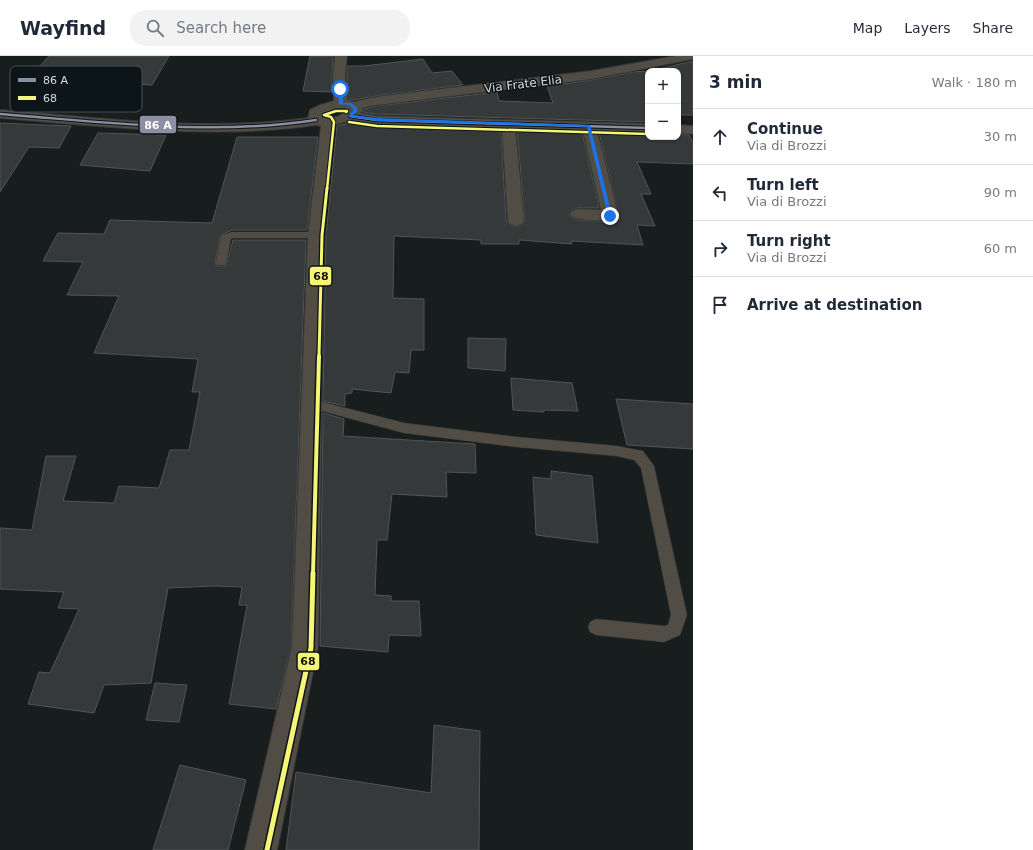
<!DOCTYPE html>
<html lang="en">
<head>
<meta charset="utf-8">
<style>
  :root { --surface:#fff; --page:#f2f2f3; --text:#1f2937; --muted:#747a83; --line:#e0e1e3 }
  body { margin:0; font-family:"DejaVu Sans",sans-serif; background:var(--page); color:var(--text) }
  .controls { position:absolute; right:12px; top:12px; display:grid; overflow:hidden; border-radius:8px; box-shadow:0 1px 3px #0004 }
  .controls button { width:36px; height:36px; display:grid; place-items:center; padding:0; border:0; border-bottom:1px solid var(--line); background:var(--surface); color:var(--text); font:20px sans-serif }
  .stop { position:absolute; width:12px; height:12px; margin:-9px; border:3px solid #1a73e8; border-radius:50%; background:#fff }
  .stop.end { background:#1a73e8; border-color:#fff; box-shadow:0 1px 4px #0008 }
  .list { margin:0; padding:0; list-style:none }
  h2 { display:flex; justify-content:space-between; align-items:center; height:52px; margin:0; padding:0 16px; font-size:17px }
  h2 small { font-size:13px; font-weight:400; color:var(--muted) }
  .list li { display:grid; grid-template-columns:26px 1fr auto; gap:12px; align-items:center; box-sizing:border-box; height:56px; padding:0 16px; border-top:1px solid var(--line) }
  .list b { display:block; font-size:15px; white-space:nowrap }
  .list p { margin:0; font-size:13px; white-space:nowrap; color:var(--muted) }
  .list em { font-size:13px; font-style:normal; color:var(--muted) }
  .icon { flex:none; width:22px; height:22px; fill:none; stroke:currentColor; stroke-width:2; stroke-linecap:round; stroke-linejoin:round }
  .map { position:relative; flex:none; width:693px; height:794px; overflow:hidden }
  header { display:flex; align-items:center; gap:24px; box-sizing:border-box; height:56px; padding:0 20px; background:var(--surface); border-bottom:1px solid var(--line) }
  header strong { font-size:19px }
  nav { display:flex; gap:22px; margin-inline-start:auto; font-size:14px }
  .search { width:280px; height:36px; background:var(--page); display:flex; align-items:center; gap:10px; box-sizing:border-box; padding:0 14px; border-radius:16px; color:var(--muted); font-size:15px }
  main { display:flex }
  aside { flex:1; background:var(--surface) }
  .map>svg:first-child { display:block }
  .building { fill:#353939; stroke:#515556 }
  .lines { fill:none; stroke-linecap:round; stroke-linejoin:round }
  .service-casing { stroke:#343737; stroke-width:1 }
  .minor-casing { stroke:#343737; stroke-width:2 }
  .service { fill:#524d44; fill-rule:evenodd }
  .minor { fill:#524d44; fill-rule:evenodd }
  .bus-1-casing { stroke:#0c1517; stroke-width:4.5 }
  .bus-2-far3-casing { stroke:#0c1517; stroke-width:4.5 }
  .bus-2-far2-casing { stroke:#0c1517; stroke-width:5.5 }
  .bus-2-far1-casing { stroke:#0c1517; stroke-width:7 }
  .bus-2-casing { stroke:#0c1517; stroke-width:8 }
  .bus-1 { stroke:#8d8da3; stroke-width:2.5 }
  .bus-2-far3 { stroke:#f6f576; stroke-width:2.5 }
  .bus-2-far2 { stroke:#f6f576; stroke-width:3 }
  .bus-2-far1 { stroke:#f6f576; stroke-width:4 }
  .bus-2 { stroke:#f6f576; stroke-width:5 }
  .route { fill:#1a73e8 }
  .labels { text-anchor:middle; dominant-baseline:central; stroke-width:3; stroke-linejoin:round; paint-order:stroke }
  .far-street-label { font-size:12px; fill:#d8dee0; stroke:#0c1517 }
  .key { fill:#0c1517; stroke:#495153; stroke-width:1 }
  .key-label { font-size:11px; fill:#d8dee0 }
  .line-badge { stroke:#0c1517; stroke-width:1.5 }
  .badge-label { font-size:11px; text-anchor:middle; font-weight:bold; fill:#fff }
  .pale-badge-label { font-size:11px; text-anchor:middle; font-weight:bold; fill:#111 }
</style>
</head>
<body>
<header>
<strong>Wayfind</strong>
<div class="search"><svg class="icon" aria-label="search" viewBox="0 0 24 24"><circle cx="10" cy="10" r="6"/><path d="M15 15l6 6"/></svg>Search here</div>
<nav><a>Map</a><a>Layers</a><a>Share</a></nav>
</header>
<main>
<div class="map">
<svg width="693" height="794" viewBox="0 0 693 794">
  <rect width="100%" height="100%" fill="#181d1d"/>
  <path class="building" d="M49,0h120l-17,29 -123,-7z
    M310,0h23l-1,19v17l-29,-1z
    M423,3l9,14 20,-2 11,14 -87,11 -22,4 -6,-1 -1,-24v-9h17z
    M693,5v54h-15v-44h-28z
    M633,16l15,-1v51l-271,-8 -14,-2 1,-3 12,-3 121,-14 2,9 54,2 -6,-17 44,-6z
    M352,66l25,4 124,3 5,92 4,4 6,2 6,-2 3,-4 -8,-91 65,1 17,77h-21l-6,2 -3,5 3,3 5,2 29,2 10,-3 3,-3 -20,-83h49v4h30v-3l11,1 4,7v22l-56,-2 14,32h-10l14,32 -18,-1 6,20 -72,-4 1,3 -53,-4v4h-38v-4l-87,-4 -1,62 31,1v51h-13l-2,23 -14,-1 -4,21 -39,-4v4l-7,1v12l-22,-5 3,-166 11,-109z
    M0,67l44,2 27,1 -12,22 -30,-1 -29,45z
    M98,77l68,2 -16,36 -70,-6z
    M237,81h81l-11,93h-75l-9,4 -3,3 -5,26 2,3h9l7,-26h73l-15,407 -15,62 -47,-5 18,-99h-8l3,-18 -28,-1 -46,2 -17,95 -47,2 -10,28 -66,-9 11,-32 11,1 29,-64 -21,-1 6,-16 -64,-3v-61l32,2 14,-74h30l-13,45 51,2 5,-17 40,2 11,-38h19l11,-58h-8l6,-33 -104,-6 25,-57 -52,-1 16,-33 -40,-1 15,-28 46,1 6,-14 102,3z
    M468,282l38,1 -1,32 -37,-3z
    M511,322l61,5 6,28 -34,-1v2l-31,-2z
    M616,343l77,5v45l-66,-4z
    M323,357l21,6 -1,17 132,8 1,29 -30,-1 1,25 -55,-3 -5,46h-10l-2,55 16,1v5h28l2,35 -32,-1 -1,17 -68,-6z
    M551,415l41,5 6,67 -62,-8 -3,-58 18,2z
    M155,627l32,2 -8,37 -33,-2z
    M434,669l46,6 -1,119h-193l10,-78 135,21z
    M180,709l66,15 -18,70h-75z"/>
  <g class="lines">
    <defs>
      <path id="service" d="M232,176h84l5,3 -5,3h-83l-2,1 -5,24 -1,2h-8l-1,-2 5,-26 2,-2z
        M311,343l93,24 113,14 100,9 26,5 11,15 33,149 -7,20 -16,7 -68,-7 -6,-3 -2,-5 2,-5 6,-3 68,7 4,-1 3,-10 -30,-147 -7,-8 -17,-4 -100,-9 -113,-14 -97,-26 -2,-3 2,-3z"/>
      <path id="minor" d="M335,0h12l-2,19 2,25 7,2 22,-5 215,-26 85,-15h17v3l-102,20 -215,26 -15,3 2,2 -3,3 17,3 271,8v8l-51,-1 21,84 -2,3c-13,4 -31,3 -44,-1l-2,-3 2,-3 6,-2 23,1 -18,-80 -68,-2 9,93 -2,3 -6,2 -6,-2 -2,-3 -6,-93 -125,-4 -25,-4 -18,5 -10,110 -6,412 -41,203h-32l47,-203 16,-412 13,-109 -5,-1c-104,15 -211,1 -316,-7v-8c102,8 207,22 308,8l2,-8 10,-5 14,-4 -1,-26zM336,52h9l4,2 -12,7 -15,1v-3z
        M678,69l15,1v8l-15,-1z"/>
    </defs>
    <use href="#service" class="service-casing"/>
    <use href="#minor" class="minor-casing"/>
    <use href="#service" class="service"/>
    <use href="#minor" class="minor"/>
    <defs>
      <path id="bus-1" d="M0,58c104,8 213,22 316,6
        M350,60l27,4 271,8"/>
      <path id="bus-2-far3" d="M349,66l28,4 271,8
        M327,133l7,-67 -3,-5 -7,-2 12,-4h11l-1,1"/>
      <path id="bus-2-far2" d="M319,301l3,-122 5,-47"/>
      <path id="bus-2-far1" d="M313,518l6,-218"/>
      <path id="bus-2" d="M267,794l44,-202 2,-75"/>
    </defs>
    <use href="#bus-1" class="bus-1-casing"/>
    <use href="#bus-2-far3" class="bus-2-far3-casing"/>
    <use href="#bus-2-far2" class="bus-2-far2-casing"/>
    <use href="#bus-2-far1" class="bus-2-far1-casing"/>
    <use href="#bus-2" class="bus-2-casing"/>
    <use href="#bus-1" class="bus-1"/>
    <use href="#bus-2-far3" class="bus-2-far3"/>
    <use href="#bus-2-far2" class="bus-2-far2"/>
    <use href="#bus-2-far1" class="bus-2-far1"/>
    <use href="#bus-2" class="bus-2"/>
  </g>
  <path class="route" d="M340,32l2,1 1,14h8l6,5v4l-4,3 24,3 213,7 22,91 -2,1 -2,-1 -21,-89 -210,-6 -27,-4 -2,-1 5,-5v-3l-4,-3 -10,-1 -1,-15z"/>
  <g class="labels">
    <g class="far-street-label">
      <text transform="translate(523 28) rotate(-7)">Via Frate Elia</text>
    </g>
  </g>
  <rect x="10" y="10" width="132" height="46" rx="6" class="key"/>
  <rect x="18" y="22" width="18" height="4" fill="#8d8da3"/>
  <rect x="18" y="40" width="18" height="4" fill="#f6f576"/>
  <g class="key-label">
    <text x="43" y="28">86 A</text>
    <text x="43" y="46">68</text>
  </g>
  <g class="line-badge">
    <rect x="139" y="59" width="38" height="19" rx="4" fill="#8d8da3"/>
    <rect x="309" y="210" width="23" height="20" rx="4" fill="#f6f576"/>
    <rect x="297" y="596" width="23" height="19" rx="4" fill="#f6f576"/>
  </g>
  <g class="badge-label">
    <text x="158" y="73">86 A</text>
  </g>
  <g class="pale-badge-label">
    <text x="321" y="224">68</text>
    <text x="308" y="609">68</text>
  </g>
</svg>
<div class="controls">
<button>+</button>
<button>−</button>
</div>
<div class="stop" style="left:340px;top:33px"></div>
<div class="stop end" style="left:610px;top:160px"></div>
</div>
<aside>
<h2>3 min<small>Walk · 180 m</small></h2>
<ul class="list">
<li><svg class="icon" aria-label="ahead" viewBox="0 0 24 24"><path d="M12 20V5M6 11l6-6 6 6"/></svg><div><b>Continue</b><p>Via di Brozzi</p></div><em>30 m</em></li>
<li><svg class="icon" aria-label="left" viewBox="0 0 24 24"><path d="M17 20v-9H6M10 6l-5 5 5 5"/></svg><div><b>Turn left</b><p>Via di Brozzi</p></div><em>90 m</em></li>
<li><svg class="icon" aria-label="right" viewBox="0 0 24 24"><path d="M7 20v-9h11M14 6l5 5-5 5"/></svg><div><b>Turn right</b><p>Via di Brozzi</p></div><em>60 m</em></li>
<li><svg class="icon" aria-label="arrive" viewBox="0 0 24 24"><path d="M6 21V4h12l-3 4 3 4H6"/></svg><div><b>Arrive at destination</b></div></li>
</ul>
</aside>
</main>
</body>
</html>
